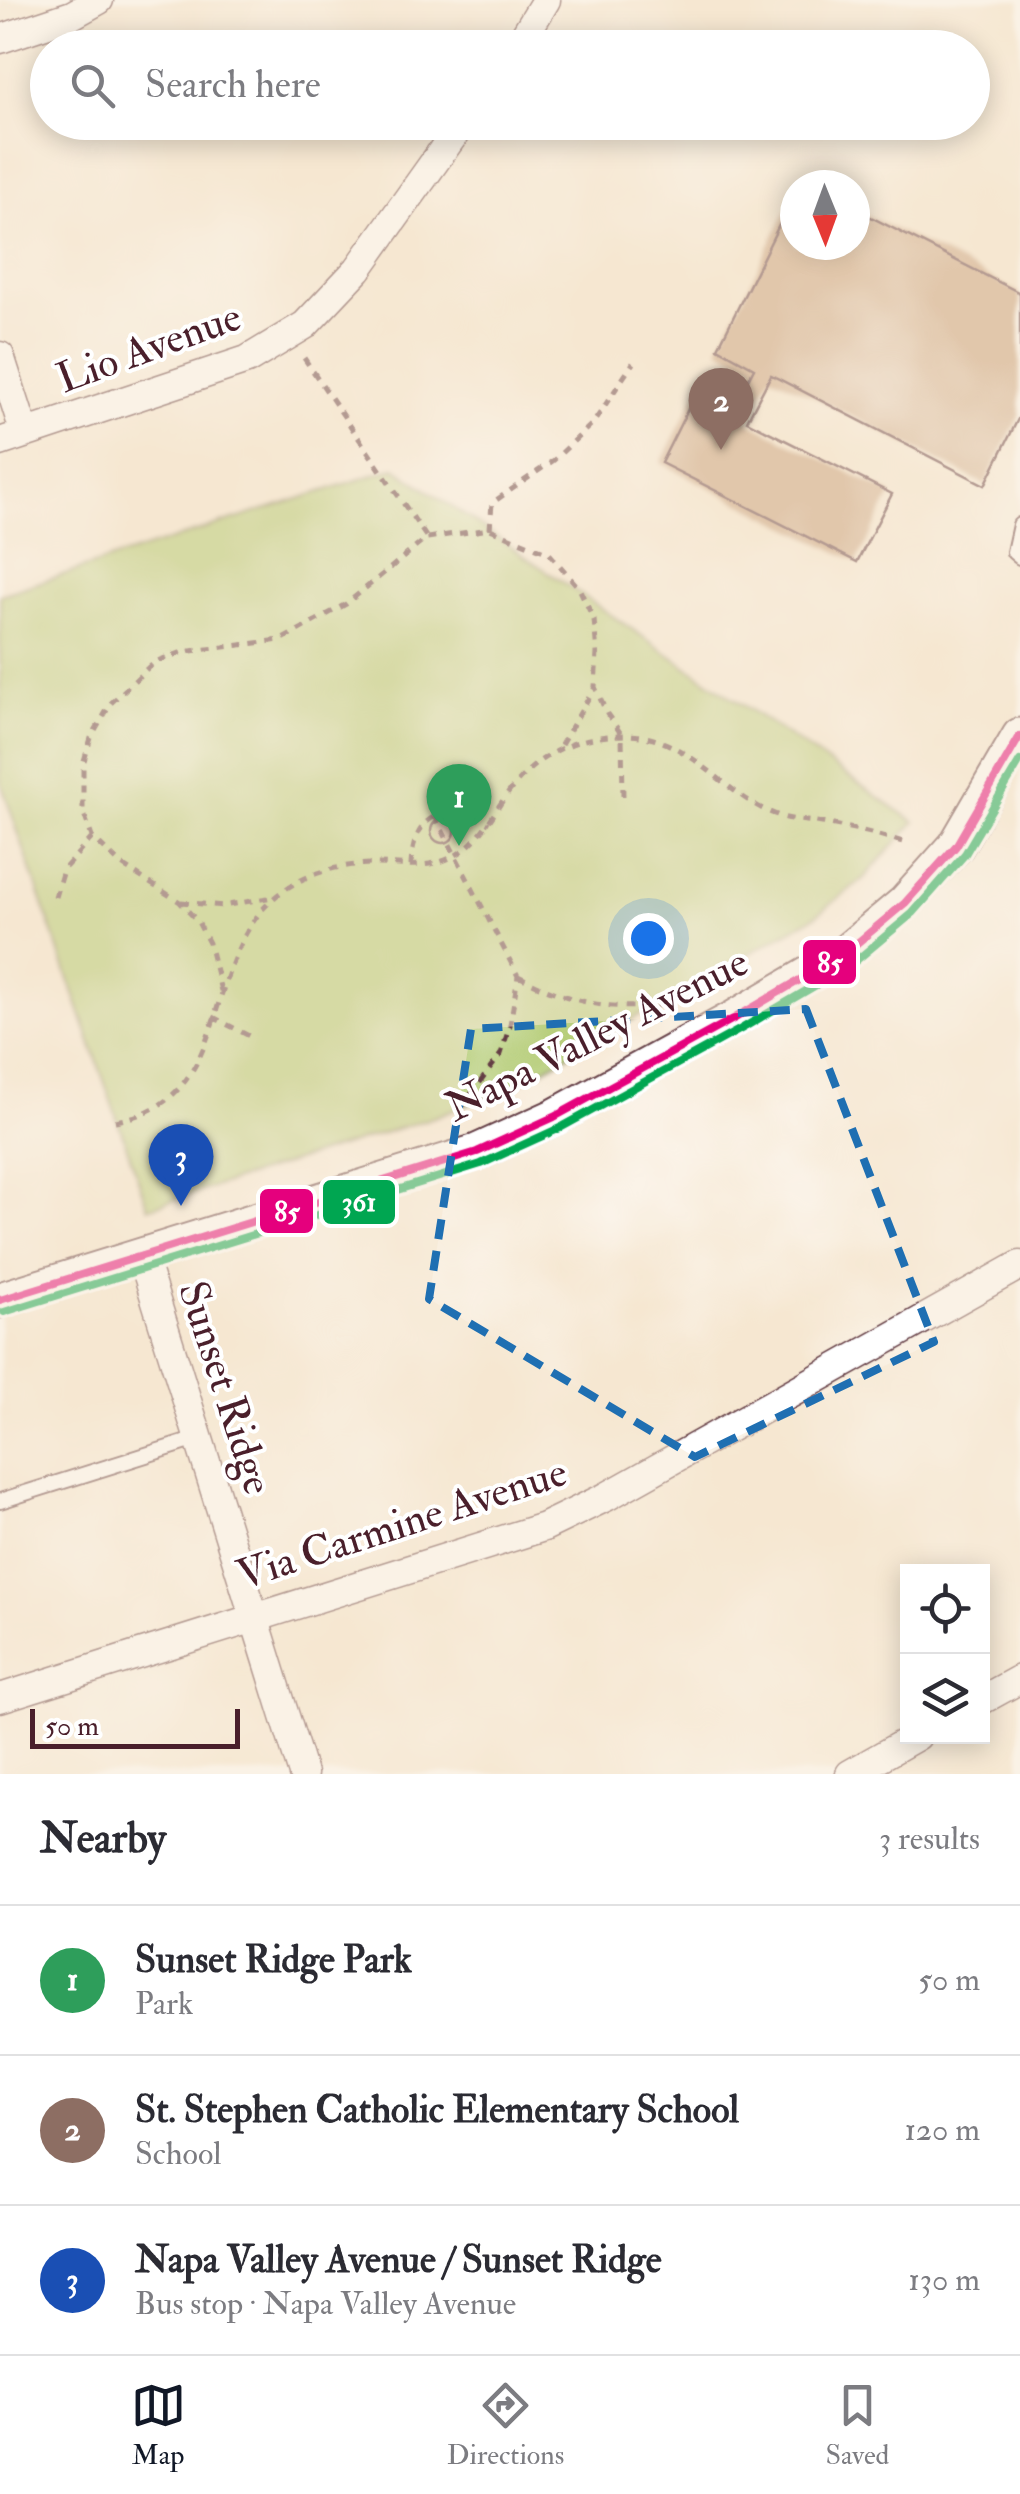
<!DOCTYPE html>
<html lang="en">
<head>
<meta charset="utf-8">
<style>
  :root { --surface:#fff; --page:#f7f7f7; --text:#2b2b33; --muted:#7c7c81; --line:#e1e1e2; --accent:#111827 }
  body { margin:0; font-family:"IM FELL Double Pica",serif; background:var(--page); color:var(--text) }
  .controls { position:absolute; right:30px; bottom:30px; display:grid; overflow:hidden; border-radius:0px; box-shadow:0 5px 25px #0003 }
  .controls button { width:90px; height:90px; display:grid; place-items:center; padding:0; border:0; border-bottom:2px solid var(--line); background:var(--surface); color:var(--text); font:50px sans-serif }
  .compass { position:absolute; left:780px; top:170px; width:90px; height:90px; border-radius:50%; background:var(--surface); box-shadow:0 5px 25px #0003; rotate:179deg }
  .scale { position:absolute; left:30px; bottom:25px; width:210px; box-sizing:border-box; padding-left:10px; border:5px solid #4a1f2b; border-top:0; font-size:28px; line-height:35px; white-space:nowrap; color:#4a1f2b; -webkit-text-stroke:8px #fff; paint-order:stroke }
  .you { position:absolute; left:648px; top:938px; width:35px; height:35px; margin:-25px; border:8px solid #fff; border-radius:50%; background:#1a73e8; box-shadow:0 0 0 15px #1a73e833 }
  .badge { display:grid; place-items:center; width:65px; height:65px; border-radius:50%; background:var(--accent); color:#fff; font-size:32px; font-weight:700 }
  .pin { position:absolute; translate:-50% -82px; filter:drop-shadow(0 2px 5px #0008) }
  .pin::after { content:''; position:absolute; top:52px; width:35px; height:30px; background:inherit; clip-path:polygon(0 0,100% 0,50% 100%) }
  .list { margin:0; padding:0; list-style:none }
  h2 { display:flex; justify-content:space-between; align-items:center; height:130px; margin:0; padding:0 40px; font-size:42px }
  h2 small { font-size:32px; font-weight:400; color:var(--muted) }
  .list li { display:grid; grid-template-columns:65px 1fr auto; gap:30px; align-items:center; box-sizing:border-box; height:150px; padding:0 40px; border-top:2px solid var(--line) }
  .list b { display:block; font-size:38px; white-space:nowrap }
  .list p { margin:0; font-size:32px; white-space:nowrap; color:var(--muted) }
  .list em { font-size:32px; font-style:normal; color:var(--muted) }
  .icon { flex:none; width:55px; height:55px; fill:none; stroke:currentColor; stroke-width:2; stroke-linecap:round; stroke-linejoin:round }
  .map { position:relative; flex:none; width:1020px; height:1774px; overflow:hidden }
  .search { position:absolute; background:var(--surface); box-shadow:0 5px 25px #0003; left:30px; right:30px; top:30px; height:110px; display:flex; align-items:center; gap:25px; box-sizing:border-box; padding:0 35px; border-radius:55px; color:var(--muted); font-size:38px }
  .sheet { height:580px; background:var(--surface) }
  nav { display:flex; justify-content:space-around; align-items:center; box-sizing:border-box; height:140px; border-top:2px solid var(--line); background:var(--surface); font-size:28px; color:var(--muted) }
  nav a { display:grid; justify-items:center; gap:5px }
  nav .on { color:var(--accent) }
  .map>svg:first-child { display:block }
  .green { fill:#b0c96e; stroke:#7d744c; stroke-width:2.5 }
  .building { fill:#c79f7b }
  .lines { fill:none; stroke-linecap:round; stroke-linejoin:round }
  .service-casing { stroke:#643d44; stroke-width:18 }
  .minor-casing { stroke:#643d44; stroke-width:31 }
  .tertiary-casing { stroke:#643d44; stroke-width:39 }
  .path { stroke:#643d44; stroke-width:5; stroke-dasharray:8 8; stroke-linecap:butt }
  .service { stroke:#fff; stroke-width:14 }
  .minor { stroke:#fff; stroke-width:28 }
  .tertiary { stroke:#fff; stroke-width:35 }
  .bus-1-casing { stroke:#fff; stroke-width:15 }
  .bus-2-casing { stroke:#fff; stroke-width:15 }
  .bus-1 { stroke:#e5007d; stroke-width:8 }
  .bus-2 { stroke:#00a651; stroke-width:8 }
  .marked { fill:none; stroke:#1f6fb2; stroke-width:8; stroke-dasharray:20 12; stroke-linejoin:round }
  .labels { text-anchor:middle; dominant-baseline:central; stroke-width:8; stroke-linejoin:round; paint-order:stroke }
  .street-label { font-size:42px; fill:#4a1f2b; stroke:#fff }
  .line-badge { stroke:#fff; stroke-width:4 }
  .badge-label { font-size:28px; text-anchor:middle; font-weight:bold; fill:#fff }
</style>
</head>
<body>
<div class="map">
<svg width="1020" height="1774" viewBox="0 0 1020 1774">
  <rect width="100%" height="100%" fill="#fff"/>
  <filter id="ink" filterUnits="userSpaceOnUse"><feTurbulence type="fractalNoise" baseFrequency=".01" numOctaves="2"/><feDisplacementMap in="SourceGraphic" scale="20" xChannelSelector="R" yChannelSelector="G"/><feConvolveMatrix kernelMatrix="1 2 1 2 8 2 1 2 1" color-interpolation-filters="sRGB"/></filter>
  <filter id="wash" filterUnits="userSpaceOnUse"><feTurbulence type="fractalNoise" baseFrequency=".0048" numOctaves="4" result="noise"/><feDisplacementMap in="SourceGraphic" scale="40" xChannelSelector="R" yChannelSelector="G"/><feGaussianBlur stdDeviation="2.25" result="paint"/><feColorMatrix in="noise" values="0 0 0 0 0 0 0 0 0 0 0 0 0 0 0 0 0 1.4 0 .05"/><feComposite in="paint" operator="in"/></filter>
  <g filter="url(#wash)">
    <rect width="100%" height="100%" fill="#f6e7d1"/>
    <path class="green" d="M395,468l520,354 -52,57 -49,38 -301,169 -79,31 -286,91 -148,-428v-185z"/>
    <g id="blocks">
      <path class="building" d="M795,193v52h60v-36l165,84v122l-35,70 -214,-110 -24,46 145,73 -35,68 -196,-99 34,-68 35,19 24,-46 -36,-20z
        M431 831a12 12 0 1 1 24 0a12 12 0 1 1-24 0Z"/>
    </g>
  </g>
  <g filter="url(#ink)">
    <use href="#blocks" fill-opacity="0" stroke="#643d44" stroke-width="2.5"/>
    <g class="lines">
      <defs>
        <path id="service" d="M1020,525l-6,27 6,5
          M0,1501l200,-63"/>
        <path id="minor" d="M0,39l72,-24 27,-15
          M517,48l29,-48
          M0,356l25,78
          M0,442l247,-82 58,-35 53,-56 105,-147
          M142,1256l161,518
          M0,1698l544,-171 62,-30 414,-232
          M982,1700l38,-21
          M850,1774l67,-38"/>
        <path id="tertiary" d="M0,1300l477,-148 77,-35 181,-99 109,-64 61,-51 51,-57 64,-110"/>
      </defs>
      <use href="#service" class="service-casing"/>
      <use href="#minor" class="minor-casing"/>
      <use href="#tertiary" class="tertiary-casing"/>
      <path class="path" d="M304,358l123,180
        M490,529l2,-26 62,-43 40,-38 39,-59
        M561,745l34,-58
        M435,816l83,160 -8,49 -9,29 -43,58
        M411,866c2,-51 33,-66 78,-42
        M55,897l8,-27 29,-32
        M181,902l42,4 50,-9
        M518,976c53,26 86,35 146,29
        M221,991l-12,-48 -11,-21 -18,-20 -60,-38 -28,-27 -9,-26v-47l8,-26 20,-35 43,-41 29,-10 98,-12 65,-36 81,-66 63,-9 59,24 30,35 15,32 3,33 -2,34 12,27 15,21 1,63
        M213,1017l40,21
        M115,1121c111,-19 87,-132 143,-206 28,-37 76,-52 121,-51 25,1 51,5 75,-8 19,-10 34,-32 45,-50 31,-47 68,-70 126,-71 66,0 96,60 152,80 14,6 29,5 45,8 27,4 54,11 81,19"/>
      <use href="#service" class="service"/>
      <use href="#minor" class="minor"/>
      <use href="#tertiary" class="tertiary"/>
      <defs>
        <path id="bus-1" d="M0,1300l477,-148 77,-35 181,-99 109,-64 61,-51 51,-57 64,-110"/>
        <path id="bus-2" d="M4,1312l477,-148 79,-36 181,-99 111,-65 61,-51 52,-59 55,-93"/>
      </defs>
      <use href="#bus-1" class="bus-1-casing"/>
      <use href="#bus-2" class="bus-2-casing"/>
      <use href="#bus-1" class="bus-1"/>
      <use href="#bus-2" class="bus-2"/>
    </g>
  </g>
  <path d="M0 0H1020V1774H0ZM806,1009l128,333 -239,115 -266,-158 42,-270z" fill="#f6e7d1" fill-opacity=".55" fill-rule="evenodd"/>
  <path class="marked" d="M806,1009l128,333 -239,115 -266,-158 42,-270z"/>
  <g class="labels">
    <g class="street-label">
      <text transform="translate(149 348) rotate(-20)">Lio Avenue</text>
      <text transform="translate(597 1035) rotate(-27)">Napa Valley Avenue</text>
      <text transform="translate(225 1388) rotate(72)">Sunset Ridge</text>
      <text transform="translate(402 1524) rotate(-18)">Via Carmine Avenue</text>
    </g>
  </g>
  <g class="line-badge">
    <rect x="801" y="938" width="57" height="48" rx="10" fill="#e5007d"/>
    <rect x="321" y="1178" width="76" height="48" rx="10" fill="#00a651"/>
    <rect x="258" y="1187" width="57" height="48" rx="10" fill="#e5007d"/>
  </g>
  <g class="badge-label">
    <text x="830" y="972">85</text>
    <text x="359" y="1211">361</text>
    <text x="287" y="1221">85</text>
  </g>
</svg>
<div class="controls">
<button><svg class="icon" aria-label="locate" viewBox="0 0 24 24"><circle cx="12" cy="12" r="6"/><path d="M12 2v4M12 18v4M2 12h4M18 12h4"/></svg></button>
<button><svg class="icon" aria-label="layers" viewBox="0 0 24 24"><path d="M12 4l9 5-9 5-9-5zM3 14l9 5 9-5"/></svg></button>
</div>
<svg class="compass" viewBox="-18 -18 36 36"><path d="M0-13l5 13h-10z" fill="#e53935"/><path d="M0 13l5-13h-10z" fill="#7c7c81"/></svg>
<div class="scale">50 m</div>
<div class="you"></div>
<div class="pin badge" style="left:459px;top:846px;background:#2e9e5b">1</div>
<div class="pin badge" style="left:721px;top:450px;background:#8d6e63">2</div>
<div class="pin badge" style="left:181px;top:1206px;background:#1a4fb4">3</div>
<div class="search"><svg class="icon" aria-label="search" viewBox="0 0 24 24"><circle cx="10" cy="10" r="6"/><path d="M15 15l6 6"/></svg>Search here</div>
</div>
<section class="sheet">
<h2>Nearby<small>3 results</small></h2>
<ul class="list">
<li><span class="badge" style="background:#2e9e5b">1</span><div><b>Sunset Ridge Park</b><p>Park</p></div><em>50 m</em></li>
<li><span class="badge" style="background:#8d6e63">2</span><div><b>St. Stephen Catholic Elementary School</b><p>School</p></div><em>120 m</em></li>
<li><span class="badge" style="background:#1a4fb4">3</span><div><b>Napa Valley Avenue / Sunset Ridge</b><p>Bus stop · Napa Valley Avenue</p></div><em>130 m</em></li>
</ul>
</section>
<nav>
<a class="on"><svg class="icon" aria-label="map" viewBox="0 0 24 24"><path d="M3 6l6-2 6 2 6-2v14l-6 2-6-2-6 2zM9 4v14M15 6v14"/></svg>Map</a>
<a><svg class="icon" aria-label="directions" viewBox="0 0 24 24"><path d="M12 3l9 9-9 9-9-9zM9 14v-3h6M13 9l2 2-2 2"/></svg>Directions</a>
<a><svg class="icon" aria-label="saved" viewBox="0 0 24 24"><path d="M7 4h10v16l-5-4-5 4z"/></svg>Saved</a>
</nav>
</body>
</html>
